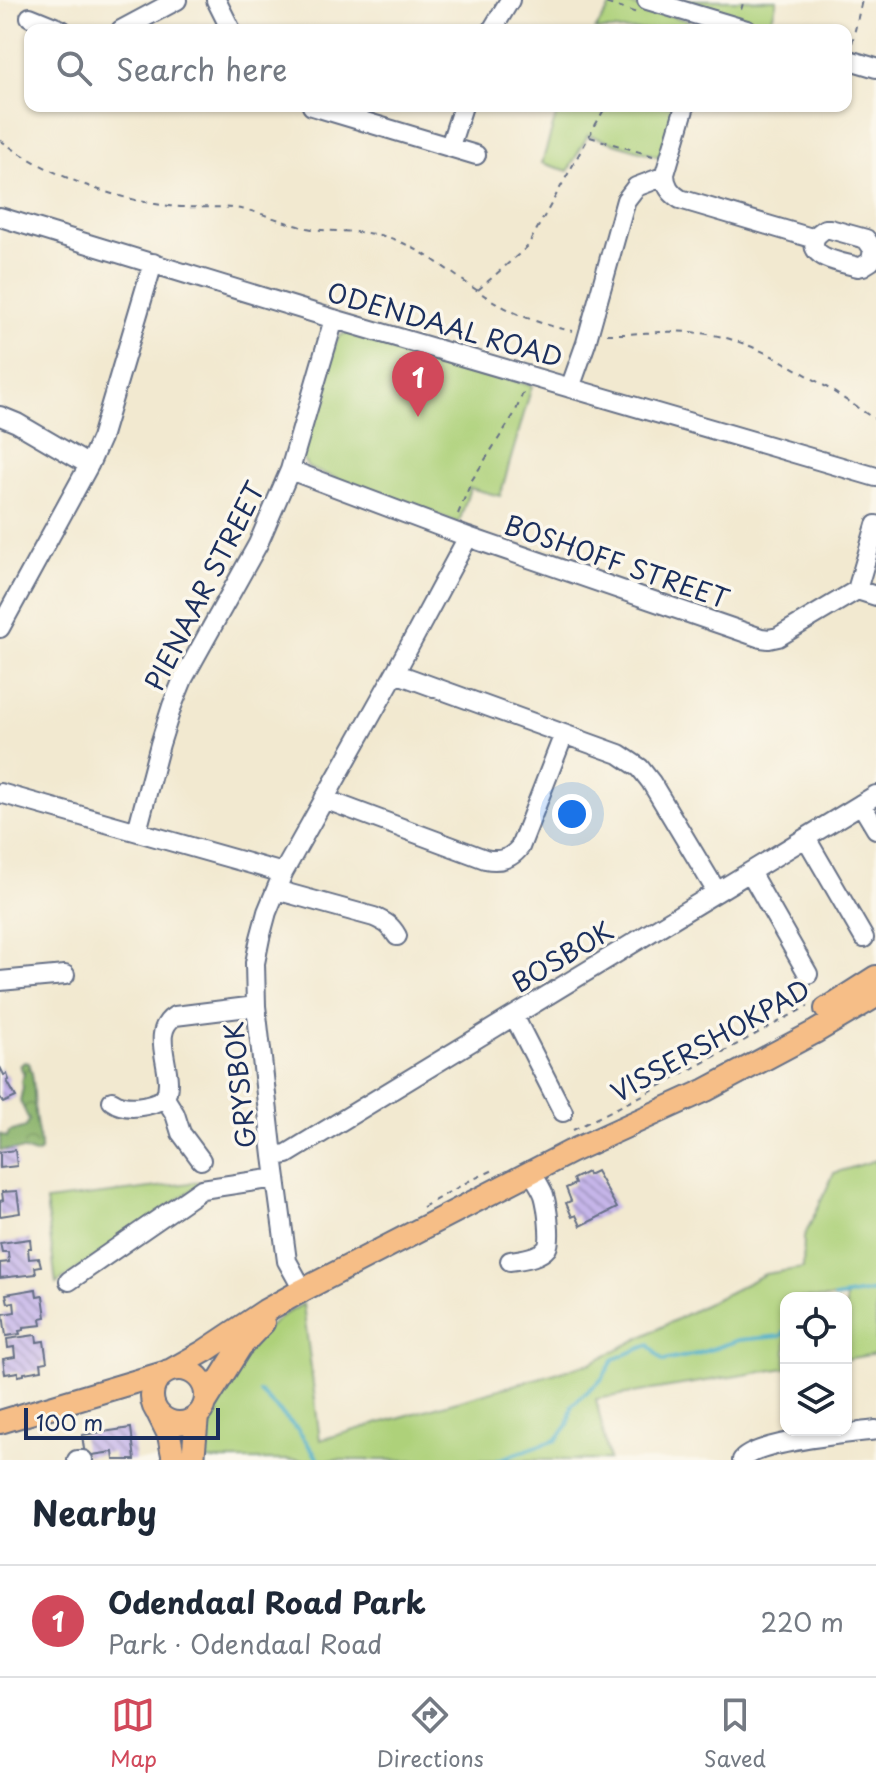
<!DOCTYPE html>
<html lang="en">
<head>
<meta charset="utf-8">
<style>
  :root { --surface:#fff; --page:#f2f2f3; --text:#1f2937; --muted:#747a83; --line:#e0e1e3; --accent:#d1495b }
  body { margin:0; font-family:"Playpen Sans",sans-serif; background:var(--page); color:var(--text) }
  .controls { position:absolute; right:24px; bottom:24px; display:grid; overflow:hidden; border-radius:16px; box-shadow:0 2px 6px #0004 }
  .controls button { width:72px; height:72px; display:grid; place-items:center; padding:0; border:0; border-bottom:2px solid var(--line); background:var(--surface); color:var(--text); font:40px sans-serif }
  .scale { position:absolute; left:24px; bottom:20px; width:196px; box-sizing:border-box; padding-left:8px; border:4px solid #1b2f5e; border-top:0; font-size:22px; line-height:28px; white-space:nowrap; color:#1b2f5e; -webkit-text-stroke:6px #fbf7ec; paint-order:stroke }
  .you { position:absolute; left:572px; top:814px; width:28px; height:28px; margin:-20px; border:6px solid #fff; border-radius:50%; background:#1a73e8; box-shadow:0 0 0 12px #1a73e833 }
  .badge { display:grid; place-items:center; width:52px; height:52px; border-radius:50%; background:var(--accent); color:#fff; font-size:26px; font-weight:700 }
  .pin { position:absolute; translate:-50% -66px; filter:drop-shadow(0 2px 4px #0008) }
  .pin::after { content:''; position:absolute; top:42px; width:28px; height:24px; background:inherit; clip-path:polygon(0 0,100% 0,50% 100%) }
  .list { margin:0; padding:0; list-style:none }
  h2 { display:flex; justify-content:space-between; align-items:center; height:104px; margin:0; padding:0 32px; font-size:34px }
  h2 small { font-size:26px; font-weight:400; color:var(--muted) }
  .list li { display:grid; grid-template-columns:52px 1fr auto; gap:24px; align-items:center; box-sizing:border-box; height:112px; padding:0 32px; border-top:2px solid var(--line) }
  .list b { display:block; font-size:30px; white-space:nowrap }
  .list p { margin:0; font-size:26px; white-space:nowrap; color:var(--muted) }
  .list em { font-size:26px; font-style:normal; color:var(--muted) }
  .icon { flex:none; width:44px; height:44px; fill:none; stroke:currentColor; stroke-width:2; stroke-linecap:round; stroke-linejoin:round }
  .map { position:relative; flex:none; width:876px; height:1460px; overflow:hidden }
  .search { position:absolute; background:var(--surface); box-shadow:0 2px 6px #0004; left:24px; right:24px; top:24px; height:88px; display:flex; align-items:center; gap:20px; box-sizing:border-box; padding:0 28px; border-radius:16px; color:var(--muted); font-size:30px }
  .sheet { height:216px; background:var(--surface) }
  nav { display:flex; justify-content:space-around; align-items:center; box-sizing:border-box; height:112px; border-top:2px solid var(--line); background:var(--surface); font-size:22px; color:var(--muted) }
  nav a { display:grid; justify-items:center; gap:4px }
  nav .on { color:var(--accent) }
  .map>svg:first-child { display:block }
  .green { fill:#aed17a; stroke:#64806c; stroke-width:2 }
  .forest { fill:url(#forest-crowns); stroke:#527164; stroke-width:2 }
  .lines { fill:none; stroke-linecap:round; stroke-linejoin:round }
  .stream { stroke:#45abc4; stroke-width:4 }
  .building { fill:url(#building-back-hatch) }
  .minor-casing { stroke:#667086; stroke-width:22 }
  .major-casing { stroke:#667086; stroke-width:26 }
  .path { stroke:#667086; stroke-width:2; stroke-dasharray:6 6; stroke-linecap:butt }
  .minor { stroke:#fff; stroke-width:18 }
  .major { stroke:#f6be87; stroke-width:22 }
  .labels { text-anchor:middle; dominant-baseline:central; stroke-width:7; stroke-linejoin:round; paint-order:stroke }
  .street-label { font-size:26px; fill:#1b2f5e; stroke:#fbf7ec }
</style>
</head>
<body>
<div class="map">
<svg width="876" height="1460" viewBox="0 0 876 1460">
  <defs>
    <pattern id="forest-crowns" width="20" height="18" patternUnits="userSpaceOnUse" patternTransform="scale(2)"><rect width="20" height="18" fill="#8ab36a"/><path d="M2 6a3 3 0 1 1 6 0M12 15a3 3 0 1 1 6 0" fill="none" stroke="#70925a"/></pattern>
    <pattern id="building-back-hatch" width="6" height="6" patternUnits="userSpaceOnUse" patternTransform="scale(2)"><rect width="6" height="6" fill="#c6b6e9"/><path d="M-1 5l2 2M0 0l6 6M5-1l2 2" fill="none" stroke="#a094c0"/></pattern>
  </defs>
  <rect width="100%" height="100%" fill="#fbf7ec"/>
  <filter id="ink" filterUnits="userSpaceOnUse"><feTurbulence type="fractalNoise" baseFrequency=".0125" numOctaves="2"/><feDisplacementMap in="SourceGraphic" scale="16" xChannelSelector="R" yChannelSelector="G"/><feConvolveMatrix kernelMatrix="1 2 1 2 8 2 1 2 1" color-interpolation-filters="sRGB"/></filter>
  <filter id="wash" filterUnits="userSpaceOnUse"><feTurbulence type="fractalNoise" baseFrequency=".006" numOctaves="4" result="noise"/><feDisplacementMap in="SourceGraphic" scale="32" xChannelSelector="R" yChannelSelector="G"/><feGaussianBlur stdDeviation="1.8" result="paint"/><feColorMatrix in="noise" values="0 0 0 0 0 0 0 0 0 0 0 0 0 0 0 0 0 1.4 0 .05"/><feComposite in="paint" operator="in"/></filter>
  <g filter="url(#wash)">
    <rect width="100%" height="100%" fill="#f2e9d0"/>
    <path class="green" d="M615,0l74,21 5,9h-99z
      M672,0h105l-8,29z
      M559,106h120l-16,52 -75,-23 -20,36 -26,-8z
      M351,332l181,54 -32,110 -30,-8 -11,35 -151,-55 -5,-9 -1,-5 35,-115 4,-4z
      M876,1160v194l-30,5v-61h-60v70l-190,31 13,61h-408l5,-21 16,-44 35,-58 26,-22 20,-11 17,136 271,-77 174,-89 38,-6 1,-31 30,-64z
      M198,1182l1,3 -143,99 -10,-83z"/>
    <path class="forest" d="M24,1062l5,1c7,17 4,40 7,58 1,10 5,21 4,31l-5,2 -11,-4h-24v-16l7,3 2,-5 17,-5 3,-7 -9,-19 3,-14 -2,-6 3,-7 -4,-8z"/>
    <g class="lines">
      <path class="stream" d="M835,1298l41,-7
        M260,1392l37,37 22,31
        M498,1460l58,-20 12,-15 4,-20 29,-25 13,-21 35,-14 14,16 34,-7 42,-14 42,-4 5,-6"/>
    </g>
    <g id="blocks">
      <path class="building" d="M0,1067l4,8 3,-1 2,6 -2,1 9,16 -13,6 -3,-6z
        M15,1150l2,16 -17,2v-16z
        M596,1171l21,37 -36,18 -5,-11 -4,2 -6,-14 5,-2 -5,-13 9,-4 -2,-5 14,-7 1,3z
        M17,1191l3,22 -20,3v-15l3,-1 -1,-8z
        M30,1239l1,9h-3l1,11 10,-1 2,8 -6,1 1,7 -36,4v-15l9,-1 -1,-10h-6l-2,-9z
        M36,1289l1,8 6,-1 3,21 -5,1 1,7 -18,2v3l-5,1 1,3 -14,2 -3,-22 12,-2 -1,-10 -6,1 -2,-9z
        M36,1335l1,7 7,-1 3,21 -6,1 1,7 -18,3v2l-6,1v-4l-13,2 -2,-15 12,-2 -1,-10 -6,1 -1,-9z
        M131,1428l4,32h-21l-1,-8 -28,4 -3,-21z"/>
    </g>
  </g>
  <g filter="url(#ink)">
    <use href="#blocks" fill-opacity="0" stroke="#667086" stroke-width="2"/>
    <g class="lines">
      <defs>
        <path id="minor" d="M216,0l15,30
          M647,0l100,30
          M30,17l32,13
          M121,30l56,-30
          M492,30l18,-30
          M846,59l30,9
          M312,106l164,49
          M685,106l-20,68c0,11 5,19 15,25l135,40
          M450,146l13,-40
          M0,217l334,102 542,158
          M825,229h5l36,10 7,10 -2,12 -8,5 -5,1c-12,-4 -43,-7 -44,-23 0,-8 5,-11 11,-15z
          M570,388l16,-45 40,-143 10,-13 29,-11
          M0,416l17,7 72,42
          M290,470l178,67 293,101 8,1 9,-2 79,-47 19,-65
          M857,590l19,6
          M0,628l89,-163 12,-27 52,-175
          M395,673l224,81 21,14 11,14 66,110
          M0,793l283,80
          M324,799l161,60c15,3 26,0 35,-12l44,-113
          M861,804l15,25
          M137,831l23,-87 12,-38 11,-27 75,-135 32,-74 44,-151
          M806,838l58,100
          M750,872l58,102
          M276,890l98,27c11,5 17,8 23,19
          M0,981l65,-6
          M514,1016l49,96
          M165,1098l10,16 6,19 20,27
          M112,1101c14,10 37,6 53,-3 12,-26 -18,-65 10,-82l81,-10
          M273,1156l14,-2 589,-359
          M510,1261c11,-2 29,-3 37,-13 5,-9 0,-43 -3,-53 -3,-8 -8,-15 -13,-23
          M69,1281l133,-92 74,-11
          M303,1290l-16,-29 -14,-105 -17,-150 -1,-43 5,-25 7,-26 16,-39 112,-200 73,-136
          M77,1460h6
          M742,1460c16,-19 106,-26 134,-30"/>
        <path id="major" d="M826,1009l50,-32
          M152 1396a27 27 0 1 1 54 0a27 27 0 1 1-54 0Z
          M173,1369l32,-18 60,-40 38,-21 267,-138 136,-62 109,-58 61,-36
          M205,1403l35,-56 23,-24
          M159,1415l10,20 5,25
          M0,1422l164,-49
          M193,1460l4,-44"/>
      </defs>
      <use href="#minor" class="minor-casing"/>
      <use href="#major" class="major-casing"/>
      <path class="path" d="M595,0l42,13
        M741,10l3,-10
        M852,43l10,-43
        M590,137l63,19
        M0,140c49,35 109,58 169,66 26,3 53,-1 78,4 22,5 42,15 65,19 28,4 57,0 84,11 30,12 55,33 82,51 28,20 61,34 95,40
        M478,290l49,-43 79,-141
        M607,334c31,1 62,-5 93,-1 60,6 126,54 176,87
        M458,514l14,-34 43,-67 9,-23
        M573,1130l72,-36 163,-88
        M423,1207l46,-26 27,-12"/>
      <use href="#minor" class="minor"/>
      <use href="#major" class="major"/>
    </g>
  </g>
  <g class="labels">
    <g class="street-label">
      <text transform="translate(445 324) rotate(16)">ODENDAAL ROAD</text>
      <text transform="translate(617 561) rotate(19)">BOSHOFF STREET</text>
      <text transform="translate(204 586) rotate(-63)">PIENAAR STREET</text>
      <text transform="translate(562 956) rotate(-31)">BOSBOK</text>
      <text transform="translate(710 1040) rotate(-29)">VISSERSHOKPAD</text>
      <text transform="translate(239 1085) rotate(-96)">GRYSBOK</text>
    </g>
  </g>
</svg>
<div class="controls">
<button><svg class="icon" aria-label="locate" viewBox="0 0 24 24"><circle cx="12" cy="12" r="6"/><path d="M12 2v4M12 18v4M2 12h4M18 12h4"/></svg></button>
<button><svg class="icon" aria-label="layers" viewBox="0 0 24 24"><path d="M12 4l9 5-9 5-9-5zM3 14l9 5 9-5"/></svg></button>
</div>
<div class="scale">100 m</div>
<div class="you"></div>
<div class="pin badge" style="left:418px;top:417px">1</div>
<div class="search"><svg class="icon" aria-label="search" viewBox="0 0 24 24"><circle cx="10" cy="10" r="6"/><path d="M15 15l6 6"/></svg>Search here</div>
</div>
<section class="sheet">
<h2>Nearby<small></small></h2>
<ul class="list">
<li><span class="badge">1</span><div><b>Odendaal Road Park</b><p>Park · Odendaal Road</p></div><em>220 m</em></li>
</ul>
</section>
<nav>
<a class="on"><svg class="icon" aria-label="map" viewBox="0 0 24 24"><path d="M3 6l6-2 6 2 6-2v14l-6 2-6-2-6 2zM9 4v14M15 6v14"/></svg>Map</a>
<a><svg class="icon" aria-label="directions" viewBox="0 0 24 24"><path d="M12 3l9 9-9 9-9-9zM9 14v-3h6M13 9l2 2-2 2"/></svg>Directions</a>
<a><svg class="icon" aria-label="saved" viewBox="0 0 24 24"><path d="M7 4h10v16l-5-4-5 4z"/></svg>Saved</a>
</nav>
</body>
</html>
